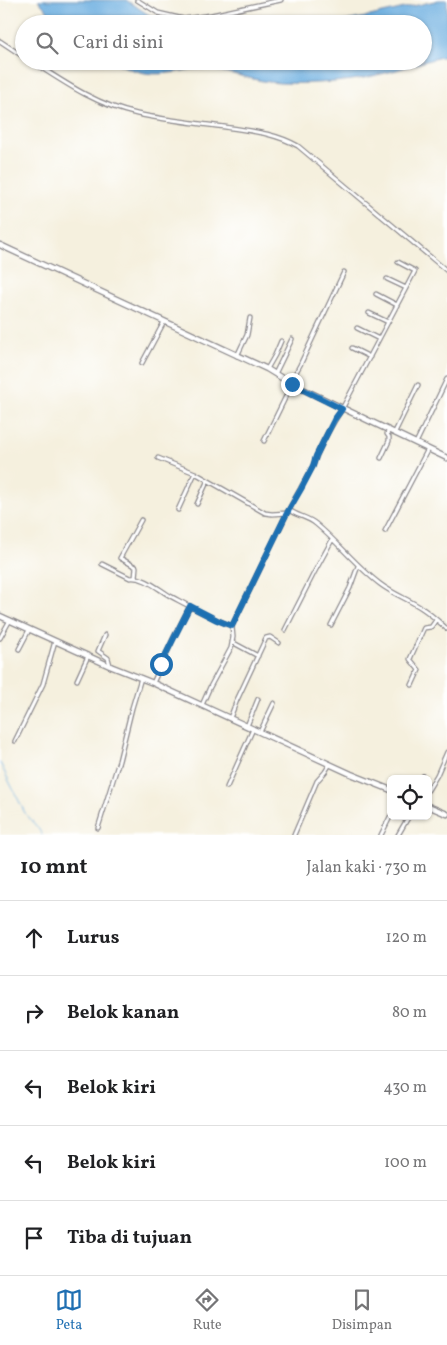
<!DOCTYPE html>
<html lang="id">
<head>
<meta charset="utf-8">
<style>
  :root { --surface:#fff; --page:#f2f2f2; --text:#202124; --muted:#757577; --line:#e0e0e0; --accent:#1f6fb2 }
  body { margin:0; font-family:Vollkorn,serif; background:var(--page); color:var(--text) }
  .controls { position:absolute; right:15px; bottom:15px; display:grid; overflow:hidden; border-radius:8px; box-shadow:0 1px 4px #0004 }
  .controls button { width:45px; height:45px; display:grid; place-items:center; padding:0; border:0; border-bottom:1px solid var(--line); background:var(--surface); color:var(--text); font:25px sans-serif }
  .stop { position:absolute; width:15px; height:15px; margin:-11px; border:4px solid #1f6fb2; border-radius:50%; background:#fff }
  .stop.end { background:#1f6fb2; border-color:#fff; box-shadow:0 1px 5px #0008 }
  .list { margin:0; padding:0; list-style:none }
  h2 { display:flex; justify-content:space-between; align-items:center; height:65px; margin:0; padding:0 20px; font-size:21px }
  h2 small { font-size:16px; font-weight:400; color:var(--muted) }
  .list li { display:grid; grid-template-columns:32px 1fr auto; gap:15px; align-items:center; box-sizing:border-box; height:75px; padding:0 20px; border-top:1px solid var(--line) }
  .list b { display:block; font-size:19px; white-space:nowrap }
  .list em { font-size:16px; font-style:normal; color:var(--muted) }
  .icon { flex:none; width:28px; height:28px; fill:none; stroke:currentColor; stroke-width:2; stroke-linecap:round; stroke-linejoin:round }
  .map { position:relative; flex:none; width:447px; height:835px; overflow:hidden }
  .search { position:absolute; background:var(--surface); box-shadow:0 1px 4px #0004; left:15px; right:15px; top:15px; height:55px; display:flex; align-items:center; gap:12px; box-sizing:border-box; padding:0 18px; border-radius:28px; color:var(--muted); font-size:19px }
  .sheet { height:440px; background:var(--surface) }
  nav { display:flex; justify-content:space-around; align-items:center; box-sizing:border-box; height:70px; border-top:1px solid var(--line); background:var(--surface); font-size:14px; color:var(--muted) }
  nav a { display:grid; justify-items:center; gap:2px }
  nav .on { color:var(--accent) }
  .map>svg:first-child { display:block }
  .water { fill:#6baddf; stroke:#46688d }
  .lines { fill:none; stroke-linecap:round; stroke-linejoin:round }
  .stream { stroke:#6baddf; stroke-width:1 }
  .minor-casing { stroke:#8c898c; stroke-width:5.5 }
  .tertiary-casing { stroke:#8c898c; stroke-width:7 }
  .minor { stroke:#fff; stroke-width:3 }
  .tertiary { stroke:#fff; stroke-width:4.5 }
  .route { stroke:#1f6fb2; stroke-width:6 }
</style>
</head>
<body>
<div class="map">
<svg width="447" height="835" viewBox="0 0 447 835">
  <rect width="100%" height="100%" fill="#fff"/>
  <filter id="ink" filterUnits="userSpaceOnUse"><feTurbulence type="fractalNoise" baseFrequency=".02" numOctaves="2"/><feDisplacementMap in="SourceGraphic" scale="10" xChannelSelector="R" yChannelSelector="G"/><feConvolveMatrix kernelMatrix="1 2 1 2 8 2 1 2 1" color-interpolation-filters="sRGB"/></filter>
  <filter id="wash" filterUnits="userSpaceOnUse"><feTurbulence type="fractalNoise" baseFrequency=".0096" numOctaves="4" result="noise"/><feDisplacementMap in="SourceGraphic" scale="20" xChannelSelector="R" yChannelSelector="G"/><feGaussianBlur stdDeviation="1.12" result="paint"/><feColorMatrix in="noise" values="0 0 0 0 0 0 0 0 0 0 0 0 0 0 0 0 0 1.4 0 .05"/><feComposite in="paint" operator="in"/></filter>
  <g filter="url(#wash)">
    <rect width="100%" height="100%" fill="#f5f0de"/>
    <path class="water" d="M38,0h88l28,18 16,6h-111z
      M439,0h8v56c-22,4 -44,13 -66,18 -33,9 -67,10 -101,9 -26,-1 -49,-12 -75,-14 -13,-1 -24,3 -37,4 -20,3 -37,-2 -55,-12h310v-37h-94l32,-6z"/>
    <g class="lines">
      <path class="stream" d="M0,763l25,50 13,15 4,7"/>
    </g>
  </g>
  <g filter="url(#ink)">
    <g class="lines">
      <defs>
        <path id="minor" d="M137,0l21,13 26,6 27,-4 70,-15
          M0,41l24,16
          M31,61c34,22 66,44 106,53 29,6 58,9 88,13 26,4 50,6 73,19l149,125
          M387,279l19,9
          M376,294l21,11
          M369,313l19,9
          M357,328l22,11
          M352,348l18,9
          M237,356l10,-21 3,-17
          M142,363l22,-41
          M267,369l8,-14 6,-14
          M275,374l17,-35
          M290,383l10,-18 44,-93
          M395,432l23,-47
          M264,441l28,-57
          M416,443l31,-64
          M158,458l37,15 70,40 7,1 15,-1
          M381,458l8,-17v-4l-2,-3 2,-4
          M197,504l10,-22
          M178,510l17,-37
          M289,510c8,6 19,7 27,14 23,19 41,43 64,60 13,10 30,16 43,25 9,6 16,13 24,20
          M385,531l43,-82
          M102,564l28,14c15,-2 29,12 42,19 19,10 39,21 60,29
          M135,578l1,-11 -16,-9 21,-38
          M331,625l19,-37 8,-22
          M285,630l29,-57 18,-33
          M105,635l-7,16 10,7 2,7
          M0,638l10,-18
          M232,642l26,14
          M19,649l10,-19
          M77,680l11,-24
          M153,683l21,-46 16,-31
          M412,685l7,-15 -9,-11 13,-29 1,-2 7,-1 5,-7
          M202,705l8,-18 21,-39 2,-11 -1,-11 55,-113 26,-47c6,-20 18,-40 29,-57l73,-138 -17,-9
          M230,718l7,-18 29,-62 4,-1 9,6
          M247,726l11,-27
          M260,732l14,-29
          M15,741l28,-57 12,-43
          M421,779l2,-3
          M227,787l26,-58
          M428,790l9,-15 10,-23
          M98,828l21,-67 13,-53 9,-30
          M294,835l23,-54 8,-9 5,-8
          M381,835l10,-20
          M398,835l11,-19"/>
        <path id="tertiary" d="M0,245l267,124 23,14 157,75
          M0,616l110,50 43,17 198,91 40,16
          M428,806l19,8"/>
      </defs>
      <use href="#minor" class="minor-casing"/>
      <use href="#tertiary" class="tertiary-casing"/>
      <use href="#minor" class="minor"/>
      <use href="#tertiary" class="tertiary"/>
    </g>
  </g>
  <g class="lines" filter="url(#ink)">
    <path class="route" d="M161,664l29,-58 27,14 15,6 55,-113 14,-24 12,-23 3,-10 18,-36 8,-11 -50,-25"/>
  </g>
</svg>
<div class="controls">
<button><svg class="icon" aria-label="locate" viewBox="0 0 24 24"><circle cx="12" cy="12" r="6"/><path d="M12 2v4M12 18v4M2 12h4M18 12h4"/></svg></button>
</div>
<div class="stop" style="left:161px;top:664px"></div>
<div class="stop end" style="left:292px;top:384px"></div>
<div class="search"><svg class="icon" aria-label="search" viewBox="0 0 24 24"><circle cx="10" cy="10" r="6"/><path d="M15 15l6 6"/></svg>Cari di sini</div>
</div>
<section class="sheet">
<h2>10 mnt<small>Jalan kaki · 730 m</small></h2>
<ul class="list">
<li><svg class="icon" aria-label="ahead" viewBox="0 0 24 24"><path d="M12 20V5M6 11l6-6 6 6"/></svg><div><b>Lurus</b></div><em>120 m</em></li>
<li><svg class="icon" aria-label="right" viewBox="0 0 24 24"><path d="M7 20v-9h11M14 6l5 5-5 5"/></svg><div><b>Belok kanan</b></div><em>80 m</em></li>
<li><svg class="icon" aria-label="left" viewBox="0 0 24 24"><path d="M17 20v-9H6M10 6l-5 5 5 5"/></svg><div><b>Belok kiri</b></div><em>430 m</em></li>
<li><svg class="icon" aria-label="left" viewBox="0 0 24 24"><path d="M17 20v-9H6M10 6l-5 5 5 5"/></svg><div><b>Belok kiri</b></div><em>100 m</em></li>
<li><svg class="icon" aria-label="arrive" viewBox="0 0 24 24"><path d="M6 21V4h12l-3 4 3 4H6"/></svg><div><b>Tiba di tujuan</b></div></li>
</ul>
</section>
<nav>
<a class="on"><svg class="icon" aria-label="map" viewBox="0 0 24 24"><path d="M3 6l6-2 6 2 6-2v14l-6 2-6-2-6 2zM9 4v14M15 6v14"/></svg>Peta</a>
<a><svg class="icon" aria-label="directions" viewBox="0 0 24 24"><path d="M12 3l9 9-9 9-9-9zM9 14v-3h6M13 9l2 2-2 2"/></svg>Rute</a>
<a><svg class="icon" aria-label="saved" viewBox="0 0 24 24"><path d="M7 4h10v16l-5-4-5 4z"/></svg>Disimpan</a>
</nav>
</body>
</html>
